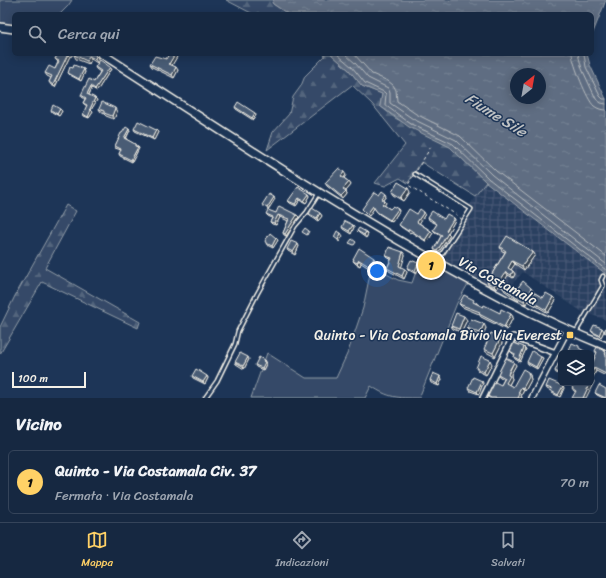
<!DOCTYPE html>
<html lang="it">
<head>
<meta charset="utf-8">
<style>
  :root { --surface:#162841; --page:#1f3048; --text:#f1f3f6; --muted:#9ea6b1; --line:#35445a; --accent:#ffd166 }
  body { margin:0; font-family:Sriracha,sans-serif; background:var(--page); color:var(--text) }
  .controls { position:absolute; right:12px; bottom:12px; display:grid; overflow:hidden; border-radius:6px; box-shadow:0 2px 10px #0003 }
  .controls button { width:36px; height:36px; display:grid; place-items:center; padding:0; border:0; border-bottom:1px solid var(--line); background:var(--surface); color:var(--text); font:20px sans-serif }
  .compass { position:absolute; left:510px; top:68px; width:36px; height:36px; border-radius:50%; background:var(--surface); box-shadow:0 2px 10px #0003; rotate:31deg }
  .scale { position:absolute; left:12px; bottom:10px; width:74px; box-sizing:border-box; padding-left:4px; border:2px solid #f4f1e8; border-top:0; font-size:11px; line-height:14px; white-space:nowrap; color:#f4f1e8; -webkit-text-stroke:3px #1d3557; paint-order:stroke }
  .you { position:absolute; left:377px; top:271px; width:14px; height:14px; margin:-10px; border:3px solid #fff; border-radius:50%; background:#1a73e8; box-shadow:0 0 0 6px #1a73e833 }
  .badge { display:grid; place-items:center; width:26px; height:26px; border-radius:50%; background:var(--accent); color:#111; font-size:13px; font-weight:700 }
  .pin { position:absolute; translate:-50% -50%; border:2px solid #fff; box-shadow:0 1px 4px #0006 }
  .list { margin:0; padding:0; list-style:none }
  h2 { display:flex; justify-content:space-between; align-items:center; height:52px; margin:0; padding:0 16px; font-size:17px }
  h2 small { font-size:13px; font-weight:400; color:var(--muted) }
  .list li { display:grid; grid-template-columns:26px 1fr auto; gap:12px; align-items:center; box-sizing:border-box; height:64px; margin:0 8px 8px; padding:0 8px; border:1px solid var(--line); border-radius:6px }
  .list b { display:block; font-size:15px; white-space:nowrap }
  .list p { margin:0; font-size:13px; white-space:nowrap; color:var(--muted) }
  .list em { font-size:13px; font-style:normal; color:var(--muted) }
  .icon { flex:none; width:22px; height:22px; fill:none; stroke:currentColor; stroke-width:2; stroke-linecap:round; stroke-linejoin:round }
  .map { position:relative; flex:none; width:606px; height:398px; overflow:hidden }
  .search { position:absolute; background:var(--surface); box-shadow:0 2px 10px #0003; left:12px; right:12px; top:12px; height:44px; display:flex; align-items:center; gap:10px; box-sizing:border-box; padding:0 14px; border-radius:6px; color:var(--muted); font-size:15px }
  .sheet { height:124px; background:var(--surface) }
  nav { display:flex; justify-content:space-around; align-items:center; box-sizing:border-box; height:56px; border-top:1px solid var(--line); background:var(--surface); font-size:11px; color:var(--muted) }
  nav a { display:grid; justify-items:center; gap:2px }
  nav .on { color:var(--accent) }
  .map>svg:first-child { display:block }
  .industrial { fill:url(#industrial-grid) }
  .green { fill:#354a67; stroke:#949ea8 }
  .forest { fill:url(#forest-firs); stroke:#949ea8 }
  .water { fill:url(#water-ripples); stroke:#9aa2ab; fill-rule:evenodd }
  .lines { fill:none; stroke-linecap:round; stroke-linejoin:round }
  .shore { stroke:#b8bcbf; stroke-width:1 }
  .service-casing { stroke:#f4f1e8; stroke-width:5.5 }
  .minor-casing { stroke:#f4f1e8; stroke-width:8 }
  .secondary-casing { stroke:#f4f1e8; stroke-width:10 }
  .path { stroke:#f4f1e8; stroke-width:1; stroke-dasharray:3 3; stroke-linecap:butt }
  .service { stroke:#1d3557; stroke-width:2.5 }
  .minor { stroke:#1d3557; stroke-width:5 }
  .secondary { stroke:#1d3557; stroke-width:7 }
  .wall { fill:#3e4e64; stroke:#f4f1e8 }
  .shaded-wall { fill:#324051; stroke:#f4f1e8 }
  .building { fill:#485b74; stroke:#f4f1e8 }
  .poi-dot { fill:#ffd166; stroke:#1d3557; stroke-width:1.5 }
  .labels { text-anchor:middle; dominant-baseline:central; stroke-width:3; stroke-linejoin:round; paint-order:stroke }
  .street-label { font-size:14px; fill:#f4f1e8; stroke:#1d3557 }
  .poi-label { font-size:14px; fill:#f4f1e8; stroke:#1d3557; text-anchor:end }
  .water-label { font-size:15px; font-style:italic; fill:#c0c3c4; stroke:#1d3557 }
</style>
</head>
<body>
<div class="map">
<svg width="606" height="398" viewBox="0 0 606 398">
  <defs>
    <pattern id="industrial-grid" width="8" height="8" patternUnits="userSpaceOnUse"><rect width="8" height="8" fill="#2a4060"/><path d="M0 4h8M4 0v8" fill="none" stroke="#4a5c77"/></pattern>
    <pattern id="forest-firs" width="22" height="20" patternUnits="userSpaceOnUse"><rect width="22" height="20" fill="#354a67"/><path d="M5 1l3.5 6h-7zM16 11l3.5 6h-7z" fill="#53657d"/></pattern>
    <pattern id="water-ripples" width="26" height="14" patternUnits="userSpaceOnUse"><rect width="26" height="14" fill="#5e6d82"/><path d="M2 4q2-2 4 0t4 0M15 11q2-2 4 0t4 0" fill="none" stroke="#768294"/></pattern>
  </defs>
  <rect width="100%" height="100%" fill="#1d3557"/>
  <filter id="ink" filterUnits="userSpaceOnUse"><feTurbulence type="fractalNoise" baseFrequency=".025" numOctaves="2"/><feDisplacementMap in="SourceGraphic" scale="8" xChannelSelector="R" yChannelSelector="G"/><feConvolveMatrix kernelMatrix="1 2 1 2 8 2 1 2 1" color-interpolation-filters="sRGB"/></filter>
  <g filter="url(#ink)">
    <path class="industrial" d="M486,182l120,92v46l-25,-9 -58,-39 -19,21 -67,-36 26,-39 12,-22z"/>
    <path class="green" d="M0,0h72l-4,6 -8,8h-46v12l-14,-2z
      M421,257l47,27 -11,19 -38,95c-22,0 -30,0 -48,-12l-6,12h-114l16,-45 39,25h30l12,-26 15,-44 8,-39h6l21,11 14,3z"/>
    <path class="forest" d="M226,0h48l-2,2 1,2 15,10h-35z
      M324,54h7l18,16 13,16 20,8 -2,12 15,12 55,29 36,35 -11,14 -54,-34 -13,21 -8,-5 -15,8 -10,-3 30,-38 -33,-41 -20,-19 -85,65 6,-18 16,-18 4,-17 8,-11 4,-10 20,-20z
      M66,205l10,6 -31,57 95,54 -2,6 -96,-46 -42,72v-27l15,-31z"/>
    <path class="water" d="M274,0h332l-14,35v-21h-304l-15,-10 -1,-2z
      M331,54h256l3,11 16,34v175l-120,-92 -36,-35 -41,-20 -29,-21 2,-12 -20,-8 -13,-16zM516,74h24v24h-24z"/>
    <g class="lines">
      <path class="shore" d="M337,54l15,13 13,16 19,9 2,2 -1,11 26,19 42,20 36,35 117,91
        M345,54l11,10 12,14 20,10 2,5v10l23,16 43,21 36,35 114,89
        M354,54l18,20 16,7 5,4 3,5 1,11 19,13 44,22 36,35 110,85
        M572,54c1,10 15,46 22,52 4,3 8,4 12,4
        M578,54l4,15 14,30 5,4 5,1
        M584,54l2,13 14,29 3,3h3"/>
      <defs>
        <path id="service" d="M415,174l56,35 -34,53
          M603,286l-2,-6 2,-4
          M576,332l27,-46
          M205,398l12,-17 18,-37 3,-13 19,-37 38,-68 12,-14 12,-19"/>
        <path id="minor" d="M483,398l30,-61 43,16
          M532,398l35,-67"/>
        <path id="secondary" d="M0,27l14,2
          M102,54c103,66 204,133 310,194 63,36 126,71 194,98"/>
      </defs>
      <use href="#service" class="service-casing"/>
      <use href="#minor" class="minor-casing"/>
      <use href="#secondary" class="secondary-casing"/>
      <path class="path" d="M417,170l15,-25
        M413,176l-5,9 52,32 1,2"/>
      <use href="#service" class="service"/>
      <use href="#minor" class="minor"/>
      <use href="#secondary" class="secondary"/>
    </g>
    <path class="wall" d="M58,54h15l-2,3 -1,-1 -15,31 -4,-2 -2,-3 2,-4 -4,-2 -2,-3 10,-4 3,-7 -3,-3z
      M74,55l22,1 3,3 -2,4 -6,-4 -2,5 -13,-5z
      M178,55l-6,10 6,5 -4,8 -22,-11 -2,-3z
      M95,67l16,2 -14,22 -5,-3 -3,7 6,3 2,2 -6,10 2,2 -4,6 -5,-2 -1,-2 4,-8 -3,-2 -1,-1 2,-4 -3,-2 -1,-2 13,-13 6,-10 -4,-3z
      M85,72l-4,9 -11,-6 -2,-2z
      M235,107l21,8 -3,5 -17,-11z
      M99,109l18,3 -3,7 -8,-3 -2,-2 -3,-2z
      M51,110l11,1 -3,5 -7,-4z
      M129,129l1,1 -4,9 10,6v1l3,2 -7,14 -12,-6 -1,-2 2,-4 -6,-2v-2l7,-13z
      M134,129l22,1 2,2 -4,8 -19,-9z
      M346,175l-2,3 5,4 2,3 -5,6 1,3 -4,5 -16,-13 -2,-3z
      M392,192h18l-6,9 -10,-6z
      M309,194l1,2 -4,7 -6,-3 -4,6 -6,-3 -2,-2z
      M379,195l8,1 -3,4 2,3 -2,2 6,4h8l1,2 -7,11 -13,-8 -5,-6 -5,8 -7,-7z
      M276,213l23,4 -13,19 -2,-1 -1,-2 5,-12 -8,-4 -4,8 -4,-1 -2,-2 2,-4 -4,-2 -2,-2z
      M320,213l2,3 -4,5 -8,-5 -1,-2z
      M417,214h8l-6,9 12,8 2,2 -6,9 -16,-10 -1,1 -9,-6 -2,-2z
      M428,217l16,2 10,-1 1,2 -7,13 2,2 -12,18 -3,-2 -1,-2 7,-13 -6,-4 -2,-2 4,-6 -8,-4z
      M353,225l1,2 -3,7 -8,-5 -1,-2z
      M357,231l11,3 -2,4 -7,-5z
      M276,238l2,2 -5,8 -6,-3 -1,-2z
      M299,246l-4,9 -7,-4 -1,-2z
      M500,247l33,5 2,3 -11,15 -9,-6 -4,5 2,2 2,3 -2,4 -5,-3 -4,6 13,8 14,-1 2,3v1l10,6 10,-1 3,3 -8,13 -20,-12 -2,3 -4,-1 -17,-12 -2,-3 -4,-3 -2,4 -8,-4 -2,-3 18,-30 -3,-1z
      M405,255l-4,12 6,5 -3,7 -15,-8 -2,-3 4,-9 -3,-1 -2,-2z
      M353,259l23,3 -4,8 -11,-7 -1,3 -4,-2 -3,-3 1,-1z
      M420,265l-4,9 -7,-4 -2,-2z
      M476,303l7,4 17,6 11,1 2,3 -6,13 -26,-13 -2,-3 -17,-7 -3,-3 18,-1z
      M467,320l-6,12 -8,-3 -2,-3z
      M467,328h19l-4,9 -12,-6z
      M591,331h13l-3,6 -8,-4z
      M501,337l2,4 -8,16 -9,-5 -2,-3z
      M526,349l-6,13 -5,-3 -1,-2 1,-2 -3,-2 -2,-2z
      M595,351l11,1v24l-10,-5 -4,8 2,3 -18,10 -2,-1 -2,-3 19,-5 2,-21 4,-8z
      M541,357l2,1 -6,11 -9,-5 -1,-2z
      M249,359l-5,10 -8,-5 -1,-2z
      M264,360l2,4 -3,6 -7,-3 -1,-2z
      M561,363v12l-5,-2 -1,-2z
      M492,364l-6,11 -8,-4 -2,-3z
      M516,365l-5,9v2l1,3 -3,6 4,2 17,-12 1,5 -6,11 -1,-1 -3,6 1,1v1h-33l-1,-2 13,-11 3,-6 -4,-2 -2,-3z
      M192,376h15l1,2 -3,6 -12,-6z
      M442,379l-3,7 -8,-3 -1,-3z
      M483,383l-4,11 -9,-3 -2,-3z
      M563,386l1,2 -4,9 -8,-4 -1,-2 -4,-2 -1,-2z
      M595,393l11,5h-3l-6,-3z"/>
    <path class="shaded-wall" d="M68,54l2,2 -15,31 -2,-2z
      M175,54h2l1,1 -7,12 -2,-3z
      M89,56l2,3 -2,5 -2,-3z
      M96,56l3,3 -2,4 -2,-4z
      M110,67l1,2 -14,22 -2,-2z
      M176,67l2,3 -4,8 -2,-3z
      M84,69l1,3 -4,9 -2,-2z
      M91,86l1,2 -4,8 -1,-2z
      M95,98l2,2 -6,10 2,2 -4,6 -1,-1 2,-8z
      M115,108l2,4 -3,7 -2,-3z
      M60,109l2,2 -3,5 -2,-2z
      M255,113l1,2 -3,5 -1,-2z
      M129,129l1,1 -5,10 -1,-2z
      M156,130l2,2 -4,8 -2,-2z
      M138,147l1,1 -7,14 -1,-2z
      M344,172l2,3 -3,4 -2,-3z
      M349,182l2,3 -5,6 1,3 -4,5 -2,-3 2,-7z
      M408,188l2,4 -6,9 -3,-3z
      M309,194l1,2 -4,7 -2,-2z
      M386,194l1,2 -4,5 -1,-2z
      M274,197l1,2 -7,11 -1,-2z
      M299,198l1,2 -4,6 -1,-2z
      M385,201l1,2 -2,3 -2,-2z
      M373,206l1,2 -5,8 -2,-2z
      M398,209l1,2 -7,11 -2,-2z
      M424,212l1,2 -6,10 -2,-2z
      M320,213l2,3 -4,5 -1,-3z
      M278,215l2,2 -4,8 -2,-2z
      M297,215l2,2 -13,19 -1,-2z
      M454,218l1,2 -7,13 -2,-2z
      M353,225l1,2 -3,7 -2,-3z
      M431,231l2,2 -6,9 -2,-2z
      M366,232l2,2 -2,4 -2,-3z
      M341,233l2,3 -4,6 -1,-2z
      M448,233l2,2 -12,18 -1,-2z
      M276,238l2,2 -5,8 -1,-2z
      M298,244l1,2 -4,9 -2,-3z
      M403,252l2,3 -4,14 -2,-3z
      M533,252l2,3 -11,15 -2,-4z
      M374,258l2,4 -4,8 -3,-4z
      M359,260l2,3 -1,3 -3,-3z
      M512,261l3,3 -5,7 -2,-3z
      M418,263l2,2 -4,9 -1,-3z
      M405,269l2,3 -3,7 -2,-3z
      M513,271l2,3 -2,4 -2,-3z
      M506,272l2,3 -4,7 -3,-3z
      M497,282l2,3 -2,4 -3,-3z
      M553,297l3,3 -8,13 -2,-3z
      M526,298l2,3 -2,3 -2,-3z
      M511,314l2,3 -6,13 -3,-3z
      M464,316l3,4 -6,12 -2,-3z
      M484,324l2,4 -4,9 -2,-4z
      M602,328l2,3 -3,6 -2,-2z
      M501,337l2,4 -8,16 -2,-4z
      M524,347l2,2 -6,13 -1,-2z
      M248,357l1,2 -5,10 -1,-3z
      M541,357l2,1 -6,11 -1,-2z
      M264,360l2,4 -3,6 -1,-2z
      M490,360l2,4 -6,11 -2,-3z
      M514,362l2,3 -5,9v2l1,3 -4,7 -2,-3 2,-8z
      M594,368l2,3 -5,9v-6z
      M528,372l2,3 1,5 -6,11 -2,-3z
      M207,376l1,2 -3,6 -2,-2z
      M440,376l2,3 -3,7 -2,-2z
      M592,379l2,3 -8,16h-3l7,-15h1z
      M482,381l1,2 -4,11 -2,-2z
      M563,386l1,2 -4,9 -2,-2z
      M521,387l3,3 -3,6 1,1v1h-4v-5z"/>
    <path class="building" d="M58,54h10l-15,31 -4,-3 3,-6 -7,-3 4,-7 6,3 4,-8 -4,-2z
      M74,54h20l2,2 -1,3 -6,-3 -2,5 -13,-6z
      M169,54h6l-6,10 7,3 -4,8 -22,-11 5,-8 11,3z
      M100,60l10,7 -15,22 -4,-3 -4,8 8,4 -5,11 1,1 -3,7 -5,-3 4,-9 -4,-2 3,-5 -5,-3 8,-16 5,3 7,-11 -6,-4z
      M74,65l10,4 -5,10 -11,-6 2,-6 3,1z
      M102,102l13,6 -3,8 -8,-3v-2l-5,-2z
      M238,102l17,11 -3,5 -17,-11z
      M53,105l7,4 -3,5 -6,-4z
      M138,121l18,9 -4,8 -18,-9z
      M126,127l3,2 -5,9 11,6v2l3,1 -7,13 -12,-6 2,-5 -6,-3 6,-13h1z
      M339,168l5,4 -3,4 8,6 -6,7 3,2 -5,5 -16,-13z
      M398,182l10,6 -7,10 -9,-6z
      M298,187l11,7 -5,7 -5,-3 -4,6 -7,-3z
      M382,191l4,3 -4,5 3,2 -3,3 8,5 3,-3 5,3 -8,11 -13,-8 -4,-6 -6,8 -5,-5 12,-17 5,3z
      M269,194l5,3 -7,11 -5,-3z
      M279,206l18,9 -12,19 -2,-1 6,-14 -11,-4 -4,8 -4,-1 3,-5 -7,-3 2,-4 8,3z
      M312,208l8,5 -3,5 -8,-4z
      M409,209l8,5 3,-5 4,3 -7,10 14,9 -6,9 -16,-11 -1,2 -9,-6z
      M432,211l12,8 3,-5 7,4 -8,13 2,2 -11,18 -3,-2 8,-14 -9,-5 4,-6 -9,-7z
      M345,221l8,4 -4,6 -7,-4z
      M305,228l4,3 -2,4 -5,-3z
      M359,228l7,4 -2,3 -7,-4z
      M337,231l4,2 -3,7 -4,-3z
      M270,233l6,5 -4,8 -6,-3 -1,-2z
      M507,236l26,16 -11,14 -10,-5 -4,7 5,3 -2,4 -5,-3 -5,7 16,10 6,-8 8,7 -1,2 13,8 3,-5 7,4 -7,13 -20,-12 -2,3 -4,-2 -17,-11 1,-2 -7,-4 -3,4 -7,-4 19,-31 -6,-4z
      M352,239l4,3 -2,3 -5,-2z
      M291,241l7,3 -5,8 -6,-3z
      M389,247l14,5 -4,14 6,3 -3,7 -15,-8 5,-10 -6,-2z
      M359,248l15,10 -5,8 -10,-6 -2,3 -4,-2 1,-2h-1z
      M411,260l7,3 -3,8 -8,-3z
      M464,295l10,5 -1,2 10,5 1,-2 16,8 1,-4 10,5 -7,13 -25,-13 1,-2 -21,-8z
      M456,313l8,3 -5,13 -8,-3z
      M471,319l13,5 -4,9 -13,-5z
      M594,325l8,3 -3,7 -8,-4z
      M606,327v6l-2,-1z
      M491,333l10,4 -8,16 -9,-4z
      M514,343l10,4 -5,13 -5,-3 1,-3 -5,-3z
      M572,343l7,3v2l7,4 -1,1h-10l-6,-3z
      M597,347l9,5 -1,2 1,1v19l-12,-6 -3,6v-13l2,1 4,-10 -2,-1z
      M532,351l9,6 -5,10 -9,-5z
      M240,353l8,4 -5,9 -8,-4z
      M481,356l9,4 -6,12 -8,-4z
      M259,357l5,3 -1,1 2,1 -3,6 -7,-3z
      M506,358l8,4 -5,9 -1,4 2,1 -4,7 7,4 10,-18 5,3 1,5 -6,11 -2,-1 -3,6 2,1 -2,4h-27l-3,-2 7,-14 6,3 4,-7 -7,-4z
      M559,362l2,1v11l-6,-3z
      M196,369l11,7 -4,6 -11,-6z
      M433,373l7,3 -3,8 -7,-4z
      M473,377l9,4 -5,11 -9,-4z
      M549,380l14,6 -5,9 -7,-4 1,-2 -6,-2z
      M575,383h15l-7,15h-11l4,-7 -4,-3z
      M599,385l7,4v9l-11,-5z"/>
  </g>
  <rect class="poi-dot" x="566" y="331" width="8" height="8" rx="2"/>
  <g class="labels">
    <g class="street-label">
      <text transform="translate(498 281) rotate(28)">Via Costamala</text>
    </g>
    <g class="poi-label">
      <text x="562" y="335">Quinto - Via Costamala Bivio Via Everest</text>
    </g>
    <g class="water-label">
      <text transform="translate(496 115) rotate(32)">Fiume Sile</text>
    </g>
  </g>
</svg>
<div class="controls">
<button><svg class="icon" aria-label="layers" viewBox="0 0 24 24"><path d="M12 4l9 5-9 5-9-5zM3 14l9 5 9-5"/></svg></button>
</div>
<svg class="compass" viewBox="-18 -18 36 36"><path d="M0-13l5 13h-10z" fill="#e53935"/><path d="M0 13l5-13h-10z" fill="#9ea6b1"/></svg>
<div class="scale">100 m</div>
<div class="you"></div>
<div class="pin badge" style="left:431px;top:265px">1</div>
<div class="search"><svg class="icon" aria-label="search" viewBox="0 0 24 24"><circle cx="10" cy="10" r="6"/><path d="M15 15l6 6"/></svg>Cerca qui</div>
</div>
<section class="sheet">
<h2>Vicino<small></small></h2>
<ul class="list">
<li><span class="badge">1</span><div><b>Quinto - Via Costamala Civ. 37</b><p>Fermata · Via Costamala</p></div><em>70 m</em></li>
</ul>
</section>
<nav>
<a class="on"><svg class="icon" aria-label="map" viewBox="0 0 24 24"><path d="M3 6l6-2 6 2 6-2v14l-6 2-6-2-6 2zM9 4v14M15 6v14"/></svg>Mappa</a>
<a><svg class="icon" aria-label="directions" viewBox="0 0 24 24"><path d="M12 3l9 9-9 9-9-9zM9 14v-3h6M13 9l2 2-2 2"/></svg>Indicazioni</a>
<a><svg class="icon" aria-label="saved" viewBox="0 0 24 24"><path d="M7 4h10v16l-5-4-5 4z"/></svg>Salvati</a>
</nav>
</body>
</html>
